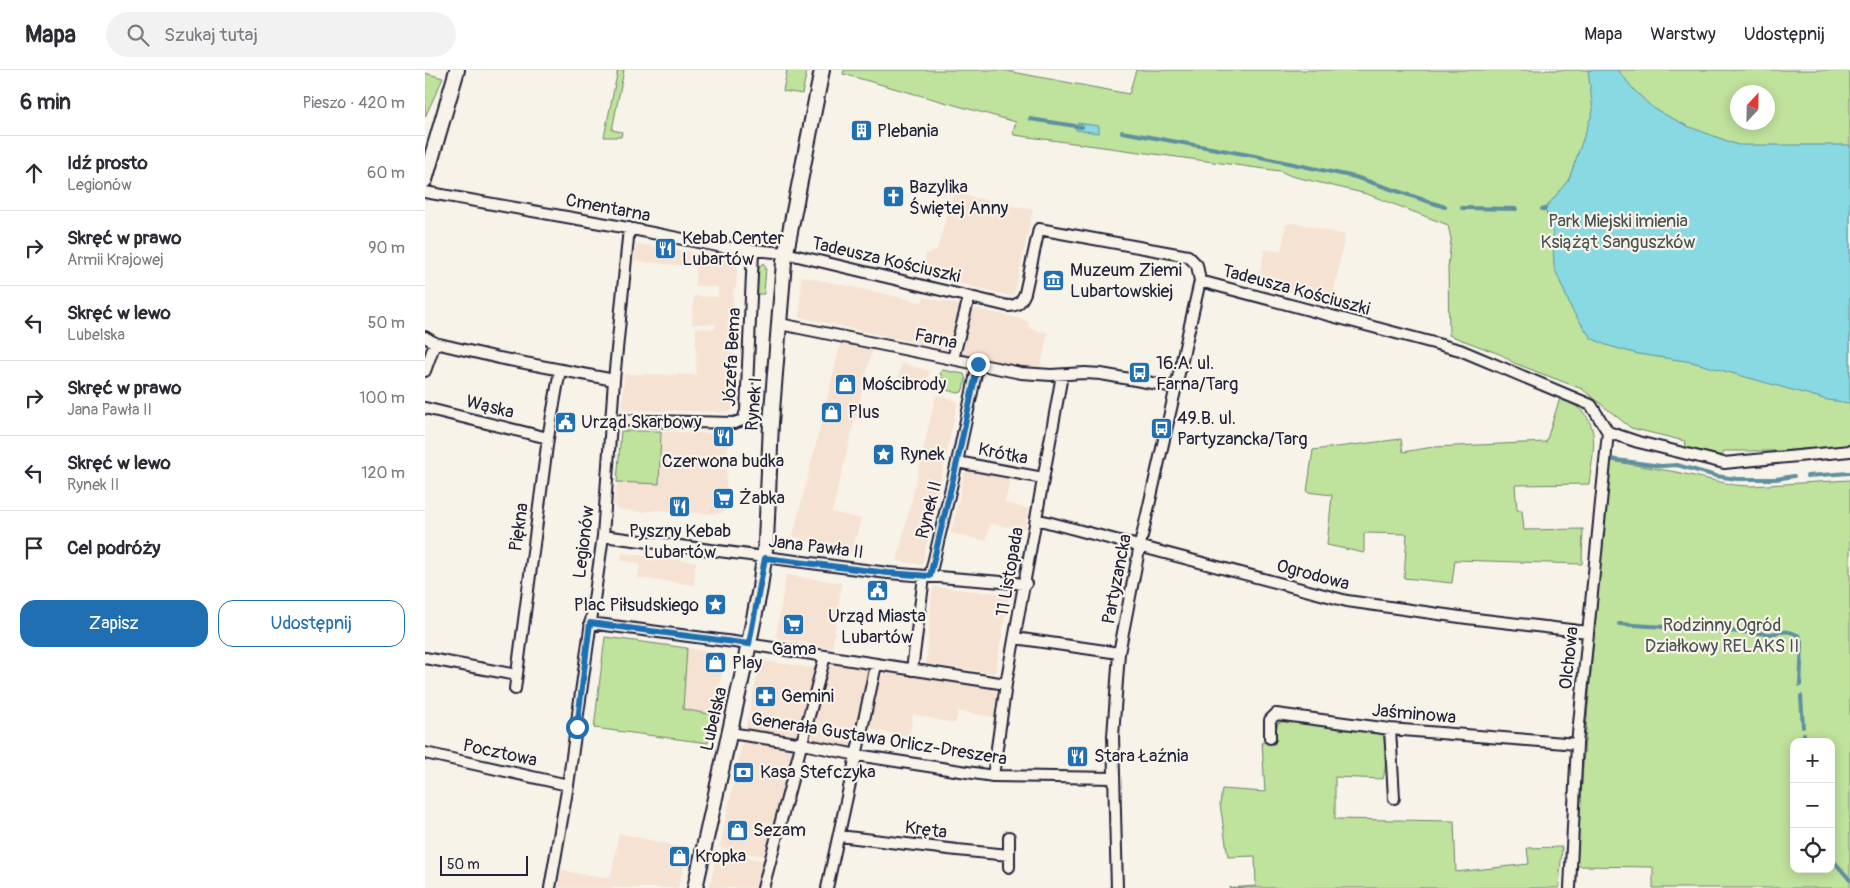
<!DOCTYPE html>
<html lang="pl">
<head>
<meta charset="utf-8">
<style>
  :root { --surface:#fff; --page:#f2f2f3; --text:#2b2b33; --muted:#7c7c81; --line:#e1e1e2; --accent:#1f6fb2 }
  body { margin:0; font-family:Pangolin,sans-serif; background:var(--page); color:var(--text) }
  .controls { position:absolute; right:15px; bottom:15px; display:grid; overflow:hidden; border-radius:10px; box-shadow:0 2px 12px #0003 }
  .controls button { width:45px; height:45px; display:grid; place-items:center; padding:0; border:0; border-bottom:1px solid var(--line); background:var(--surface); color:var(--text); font:25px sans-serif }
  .compass { position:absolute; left:1305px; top:15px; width:45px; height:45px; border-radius:50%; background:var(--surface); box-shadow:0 2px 12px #0003; rotate:22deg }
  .scale { position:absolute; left:15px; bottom:12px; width:88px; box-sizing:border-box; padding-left:5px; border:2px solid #22223b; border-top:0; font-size:14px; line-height:18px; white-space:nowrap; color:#22223b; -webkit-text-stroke:4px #f7f3e8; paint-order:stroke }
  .stop { position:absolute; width:15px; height:15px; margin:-11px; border:4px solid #1f6fb2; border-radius:50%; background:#fff }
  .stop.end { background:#1f6fb2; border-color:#fff; box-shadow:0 1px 5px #0008 }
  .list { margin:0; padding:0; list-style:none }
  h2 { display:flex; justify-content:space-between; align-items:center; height:65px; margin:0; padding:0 20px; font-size:21px }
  h2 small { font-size:16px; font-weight:400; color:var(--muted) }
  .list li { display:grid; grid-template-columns:32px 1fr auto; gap:15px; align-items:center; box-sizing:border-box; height:75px; padding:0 20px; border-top:1px solid var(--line) }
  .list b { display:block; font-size:19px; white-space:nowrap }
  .list p { margin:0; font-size:16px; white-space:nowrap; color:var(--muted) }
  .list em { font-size:16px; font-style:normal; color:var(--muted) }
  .actions { display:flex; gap:10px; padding:15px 20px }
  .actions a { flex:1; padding:11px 0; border:1px solid var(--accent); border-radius:15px; text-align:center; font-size:18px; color:var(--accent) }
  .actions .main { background:var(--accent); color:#fff }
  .icon { flex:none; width:28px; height:28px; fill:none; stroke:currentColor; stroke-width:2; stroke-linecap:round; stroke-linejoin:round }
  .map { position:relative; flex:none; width:1425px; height:818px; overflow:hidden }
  header { display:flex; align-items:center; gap:30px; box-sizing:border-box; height:70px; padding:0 25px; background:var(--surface); border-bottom:1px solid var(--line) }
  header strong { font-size:24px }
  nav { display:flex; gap:28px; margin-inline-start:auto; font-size:18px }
  .search { width:350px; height:45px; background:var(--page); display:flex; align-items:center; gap:12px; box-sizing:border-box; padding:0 18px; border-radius:28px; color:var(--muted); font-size:19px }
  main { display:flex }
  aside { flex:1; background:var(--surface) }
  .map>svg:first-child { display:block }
  .built { fill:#f5e2d2 }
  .green { fill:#bfe29c; stroke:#70826c; fill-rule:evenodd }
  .water { fill:#88d9e1; stroke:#5f909f }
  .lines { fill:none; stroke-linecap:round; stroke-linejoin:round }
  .stream { stroke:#5f909f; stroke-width:4 }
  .street-casing { stroke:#22223b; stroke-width:14 }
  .secondary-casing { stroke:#22223b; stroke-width:18 }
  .street { stroke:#f7f3e8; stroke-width:10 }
  .secondary { stroke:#f7f3e8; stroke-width:14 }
  .route { stroke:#1f6fb2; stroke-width:6 }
  .labels { text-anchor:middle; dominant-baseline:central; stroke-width:4.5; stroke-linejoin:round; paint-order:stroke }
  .poi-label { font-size:18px; fill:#22223b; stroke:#f7f3e8; text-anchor:start }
  .street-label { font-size:18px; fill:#22223b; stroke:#f7f3e8 }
  .park-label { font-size:18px; fill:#495253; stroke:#f7f3e8 }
</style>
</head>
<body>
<header>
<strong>Mapa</strong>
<div class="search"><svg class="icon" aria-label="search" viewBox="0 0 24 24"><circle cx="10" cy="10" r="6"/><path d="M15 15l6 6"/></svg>Szukaj tutaj</div>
<nav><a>Mapa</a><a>Warstwy</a><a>Udostępnij</a></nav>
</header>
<main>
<aside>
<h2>6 min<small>Pieszo · 420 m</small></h2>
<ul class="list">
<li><svg class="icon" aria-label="ahead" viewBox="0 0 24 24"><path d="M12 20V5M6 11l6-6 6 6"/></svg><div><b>Idź prosto</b><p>Legionów</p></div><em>60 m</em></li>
<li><svg class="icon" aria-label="right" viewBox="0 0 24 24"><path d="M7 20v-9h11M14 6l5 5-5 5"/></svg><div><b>Skręć w prawo</b><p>Armii Krajowej</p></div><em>90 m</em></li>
<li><svg class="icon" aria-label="left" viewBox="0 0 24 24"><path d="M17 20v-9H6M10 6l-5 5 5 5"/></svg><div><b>Skręć w lewo</b><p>Lubelska</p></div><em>50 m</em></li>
<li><svg class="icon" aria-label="right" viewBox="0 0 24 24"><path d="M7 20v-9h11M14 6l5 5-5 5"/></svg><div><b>Skręć w prawo</b><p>Jana Pawła II</p></div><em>100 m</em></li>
<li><svg class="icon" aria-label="left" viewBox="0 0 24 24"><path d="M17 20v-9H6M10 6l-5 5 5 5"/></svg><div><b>Skręć w lewo</b><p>Rynek II</p></div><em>120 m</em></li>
<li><svg class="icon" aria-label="arrive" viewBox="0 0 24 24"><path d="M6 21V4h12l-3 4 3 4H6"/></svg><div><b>Cel podróży</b></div></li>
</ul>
<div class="actions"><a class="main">Zapisz</a><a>Udostępnij</a></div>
</aside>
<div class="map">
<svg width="1425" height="818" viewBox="0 0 1425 818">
  <rect width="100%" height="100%" fill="#f7f3e8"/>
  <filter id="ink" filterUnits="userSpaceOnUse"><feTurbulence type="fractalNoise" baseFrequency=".02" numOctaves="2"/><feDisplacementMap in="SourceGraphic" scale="10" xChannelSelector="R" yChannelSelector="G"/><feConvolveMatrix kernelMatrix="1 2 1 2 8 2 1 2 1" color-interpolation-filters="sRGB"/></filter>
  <g filter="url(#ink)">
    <path class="built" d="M528,123l80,17 -19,84 -4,2 -88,-22 4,-20 11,-4z
      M867,153l13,2 40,10 -13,66 -74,-18 7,-34 16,3 5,-27z
      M214,174l58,9 41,3 -2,32 -3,1 -1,121 -3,2 -104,-2 -2,-1 1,-35 72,1v-47l19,1v-5h-23l2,-28 24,1v-10l-23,-1 1,-19 -62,-6 2,-15z
      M376,206l121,26 2,-5 35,8 -11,45 -148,-33z
      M548,238l49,11 6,3 2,7 18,4 -8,35h-14l-64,-13z
      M416,272l31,9 -40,161 29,7 -10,35 -58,-18z
      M477,293l28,8 -7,20 -27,-9z
      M511,325l22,6 -36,164 -25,-4z
      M236,361l67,3 -3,78 -11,2 -57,-4 -14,2 -25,-3 -4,-5 3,-22 42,2z
      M540,400l45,9 -5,24 24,6 -5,20 -34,-5 -4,17 -35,-8z
      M197,483l74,9 -2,23 -56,-7 2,-15 -19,-2z
      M361,505l56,8 -10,65 -52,-9 -4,-3z
      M509,517l63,6 12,4 -14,76 -69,-9 6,-72z
      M262,578l38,7 -11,60 -31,-6z
      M340,591l49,7 3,2 -19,70 -51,-11 -1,-4 14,-61z
      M408,595l33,4 3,2 -15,77 -7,3 -34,-8 -2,-3 14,-67z
      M460,603l106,15 5,3 2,6 -5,20 -35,-6 -3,13 -42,-10 -4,24 -41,-10 12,-49z
      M321,668l47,10 4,4 -28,105 -48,-9 -1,-2 23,-107z
      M194,763l69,16 -10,39h-120l3,-18 35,7h15z
      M293,781l47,10 2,2 -6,25h-52z"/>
    <path class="green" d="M193,0h6l-12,60 10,2 -1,5h-17z
      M362,0h20l-5,24 -19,-3z
      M419,0h158l127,24 7,-24h714v375l-70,6h-56l-2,5 -36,-9 -1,-6 -54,-13 -49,-39 -68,-26 -12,-8 -53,-20 -1,-67 3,-29 -3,-14 -81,-31 -76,-18 -11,-5 -266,-36 -1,-3 3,-10 -173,-48zM1312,22h30v30h-30z
      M0,3l18,5 -18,39z
      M338,193l3,4 -2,27h-7l2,-27z
      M517,300l22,4 2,6 -4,12 -4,1 -19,-5 -1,-5 4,-5 -2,-6z
      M1135,328c44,17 34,47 29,86l-74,1 2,25h5l2,20 59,-1 -1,35 -127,-4 -3,23 -48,-5 3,-44 -43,-1v20l-37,-8 5,-50 -25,-3 6,-42 88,-11 2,13 30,-5 113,-5z
      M196,361h40l-2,53 -42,-2z
      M1186,391l65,11 58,13 17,1 99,-6v408h-197v-21l-76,-1 6,-102 26,-301zM1369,672h37v127h-37z
      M180,567l82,11 -4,61 31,6 -6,28 -114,-15z
      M863,650l81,10 14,3c3,15 4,31 0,46l-48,-2v42l119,2 2,51 73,-8 -2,-16 35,-1 -3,41h-330l27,-2 -1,-30 -27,1 -8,-53 2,-15 43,3 -3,-50 13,2v-12l3,-9z"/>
    <path class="water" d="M1163,0h30l17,21 18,17 34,18 51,19h112v258l-22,-3 -136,-38 -54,-8 -32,-9 -15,-7 -19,-28 -18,-43 -1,-33 -8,-25 24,-30 24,-68z
      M652,53l22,3v7l-23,-3z"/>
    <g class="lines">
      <path class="stream" d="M605,49l52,8
        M697,62l133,24 100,21 90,30
        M1037,138l54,1
        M1117,139h3
        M1184,389l52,7 16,-1 39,11 21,3h39l18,-3
        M1382,406l43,-3
        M1194,554l153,10c11,-3 17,-4 27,2l3,9 -2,40
        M1376,626l2,31
        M1379,664v8
        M1406,788l19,22"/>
      <defs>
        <path id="street" d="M0,122l187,33 111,22 62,6 223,53c10,0 13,-4 17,-13l14,-64 149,27 9,9 3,16 -60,264 -21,108 -6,83 4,152
          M775,211l260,69 131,55 17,27 30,10 86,21 126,-12
          M355,254l241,49 30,2 34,-2 16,1 74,13
          M0,267l10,6 64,15 115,22
          M528,289l16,-62
          M0,301l10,-28
          M0,338l123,30
          M185,350l124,3 9,-3 3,-9 7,-160
          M532,392l86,16
          M611,449l311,82 120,17 121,14
          M178,466l285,37 138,11
          M505,506l27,-114 21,-98
          M165,553l144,19 272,42
          M590,568l104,15
          M0,588l92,17
          M487,600l12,-93
          M90,619l33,-251 12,-68
          M965,659l4,69
          M305,663l73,11 54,11 136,21 121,2
          M845,668v-18l6,-6 114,15 187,15
          M0,683l143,32
          M568,706l13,-92 56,-309
          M414,766l118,14 52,5
          M584,767v30
          M125,818l18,-103 35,-249 11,-156 15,-152
          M338,818l62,-232
          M402,818l49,-223
          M1145,818l7,-144 31,-312"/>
        <path id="secondary" d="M0,110l32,-110
          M270,818l50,-225 15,-75 6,-46 5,-119 13,-161 38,-192"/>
      </defs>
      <use href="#street" class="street-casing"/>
      <use href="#secondary" class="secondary-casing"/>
      <use href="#street" class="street"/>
      <use href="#secondary" class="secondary"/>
    </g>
  </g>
  <g class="lines" filter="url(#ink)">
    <path class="route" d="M152,657l13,-104 159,21 16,-86 123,15 42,3 27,-114 21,-98"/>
  </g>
  <defs>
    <symbol id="building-square" viewBox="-11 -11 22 22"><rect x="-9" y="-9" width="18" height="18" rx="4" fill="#1f6fb2" stroke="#f7f3e8"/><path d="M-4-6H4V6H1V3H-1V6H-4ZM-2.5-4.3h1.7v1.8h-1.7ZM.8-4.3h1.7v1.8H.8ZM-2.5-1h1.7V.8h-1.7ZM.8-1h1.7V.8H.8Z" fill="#fff"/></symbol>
    <symbol id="church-square" viewBox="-11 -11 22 22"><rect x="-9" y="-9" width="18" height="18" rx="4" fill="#1f6fb2" stroke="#f7f3e8"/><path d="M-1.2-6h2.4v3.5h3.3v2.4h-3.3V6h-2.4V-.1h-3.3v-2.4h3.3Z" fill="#fff"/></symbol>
    <symbol id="restaurant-square" viewBox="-11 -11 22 22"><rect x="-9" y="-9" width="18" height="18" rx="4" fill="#1f6fb2" stroke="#f7f3e8"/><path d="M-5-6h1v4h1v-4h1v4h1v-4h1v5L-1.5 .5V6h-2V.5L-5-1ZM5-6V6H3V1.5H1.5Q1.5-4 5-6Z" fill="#fff"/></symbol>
    <symbol id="museum-square" viewBox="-11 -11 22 22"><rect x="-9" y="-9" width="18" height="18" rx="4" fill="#1f6fb2" stroke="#f7f3e8"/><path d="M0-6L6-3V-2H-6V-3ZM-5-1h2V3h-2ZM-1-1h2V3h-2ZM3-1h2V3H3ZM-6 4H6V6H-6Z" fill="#fff"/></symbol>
    <symbol id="bus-square" viewBox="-11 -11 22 22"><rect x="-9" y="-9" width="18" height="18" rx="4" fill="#1f6fb2" stroke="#f7f3e8"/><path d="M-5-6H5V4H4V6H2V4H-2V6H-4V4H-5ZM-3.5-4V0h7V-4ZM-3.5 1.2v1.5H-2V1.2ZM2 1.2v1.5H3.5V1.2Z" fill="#fff"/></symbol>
    <symbol id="shop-square" viewBox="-11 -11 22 22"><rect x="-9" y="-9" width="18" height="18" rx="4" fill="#1f6fb2" stroke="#f7f3e8"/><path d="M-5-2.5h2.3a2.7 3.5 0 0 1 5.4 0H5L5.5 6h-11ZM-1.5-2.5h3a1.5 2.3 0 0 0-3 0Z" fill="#fff"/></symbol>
    <symbol id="civic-square" viewBox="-11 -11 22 22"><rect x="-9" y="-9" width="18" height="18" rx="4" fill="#1f6fb2" stroke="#f7f3e8"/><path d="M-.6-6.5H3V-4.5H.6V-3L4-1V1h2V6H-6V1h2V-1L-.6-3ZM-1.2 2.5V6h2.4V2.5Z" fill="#fff"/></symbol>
    <symbol id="sight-square" viewBox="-11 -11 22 22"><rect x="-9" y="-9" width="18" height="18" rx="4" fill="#1f6fb2" stroke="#f7f3e8"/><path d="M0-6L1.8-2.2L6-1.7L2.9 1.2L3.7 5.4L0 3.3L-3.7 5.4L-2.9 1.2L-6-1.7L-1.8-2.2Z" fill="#fff"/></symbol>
    <symbol id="supermarket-square" viewBox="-11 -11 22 22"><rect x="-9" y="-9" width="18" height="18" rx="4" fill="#1f6fb2" stroke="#f7f3e8"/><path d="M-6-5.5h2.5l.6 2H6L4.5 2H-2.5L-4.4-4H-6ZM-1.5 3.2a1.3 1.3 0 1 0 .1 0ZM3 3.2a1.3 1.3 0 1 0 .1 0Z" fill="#fff"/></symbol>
    <symbol id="pharmacy-square" viewBox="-11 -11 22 22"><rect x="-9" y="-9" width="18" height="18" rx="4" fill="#1f6fb2" stroke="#f7f3e8"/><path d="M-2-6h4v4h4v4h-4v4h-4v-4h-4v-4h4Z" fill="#fff"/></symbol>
    <symbol id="bank-square" viewBox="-11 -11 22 22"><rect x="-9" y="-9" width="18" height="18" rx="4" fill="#1f6fb2" stroke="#f7f3e8"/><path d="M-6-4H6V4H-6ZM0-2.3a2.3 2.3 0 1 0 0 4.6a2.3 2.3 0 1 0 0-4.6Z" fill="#fff"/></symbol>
  </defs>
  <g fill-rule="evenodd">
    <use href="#building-square" x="424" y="48" width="25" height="25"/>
    <use href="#church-square" x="456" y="114" width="25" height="25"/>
    <use href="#restaurant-square" x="228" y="166" width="25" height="25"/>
    <use href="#museum-square" x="616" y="198" width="25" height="25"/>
    <use href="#bus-square" x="702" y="290" width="25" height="25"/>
    <use href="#shop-square" x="408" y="302" width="25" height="25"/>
    <use href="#shop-square" x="394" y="330" width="25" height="25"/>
    <use href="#civic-square" x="128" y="340" width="25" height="25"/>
    <use href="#bus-square" x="724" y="346" width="25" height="25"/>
    <use href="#restaurant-square" x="286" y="354" width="25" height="25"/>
    <use href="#sight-square" x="446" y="372" width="25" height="25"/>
    <use href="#supermarket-square" x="286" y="416" width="25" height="25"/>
    <use href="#restaurant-square" x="242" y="424" width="25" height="25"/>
    <use href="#civic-square" x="440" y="508" width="25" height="25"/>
    <use href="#sight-square" x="278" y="522" width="25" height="25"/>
    <use href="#supermarket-square" x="356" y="542" width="25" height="25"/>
    <use href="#shop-square" x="278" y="580" width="25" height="25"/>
    <use href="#pharmacy-square" x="328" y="614" width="25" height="25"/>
    <use href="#restaurant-square" x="640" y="674" width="25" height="25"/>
    <use href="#bank-square" x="306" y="690" width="25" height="25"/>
    <use href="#shop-square" x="300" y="748" width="25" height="25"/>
    <use href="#shop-square" x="242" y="774" width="25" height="25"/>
  </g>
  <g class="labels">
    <g class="poi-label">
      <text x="452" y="61">Plebania</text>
      <text x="484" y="117">Bazylika<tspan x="484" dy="21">Świętej Anny</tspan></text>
      <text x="257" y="168">Kebab Center<tspan x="257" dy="21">Lubartów</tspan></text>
      <text x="645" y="200">Muzeum Ziemi<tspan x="645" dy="21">Lubartowskiej</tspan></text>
      <text x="731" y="293">16.A. ul.<tspan x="731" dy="21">Farna/Targ</tspan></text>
      <text x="437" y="314">Mościbrody</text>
      <text x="423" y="342">Plus</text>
      <text x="752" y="348">49.B. ul.<tspan x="752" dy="21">Partyzancka/Targ</tspan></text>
      <text x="156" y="352">Urząd Skarbowy</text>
      <text x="475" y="384">Rynek</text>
      <text x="298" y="391" text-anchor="middle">Czerwona budka</text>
      <text x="314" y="428">Żabka</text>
      <text x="255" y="461" text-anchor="middle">Pyszny Kebab<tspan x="255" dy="21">Lubartów</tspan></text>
      <text x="274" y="535" text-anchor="end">Plac Piłsudskiego</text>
      <text x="452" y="546" text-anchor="middle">Urząd Miasta<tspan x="452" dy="21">Lubartów</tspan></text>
      <text x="369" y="579" text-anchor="middle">Gama</text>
      <text x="307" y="593">Play</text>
      <text x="356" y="626">Gemini</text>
      <text x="669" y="686">Stara Łaźnia</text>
      <text x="335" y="702">Kasa Stefczyka</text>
      <text x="328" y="760">Sezam</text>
      <text x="270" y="786">Kropka</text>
    </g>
    <g class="street-label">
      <text transform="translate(183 138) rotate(11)">Cmentarna</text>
      <text transform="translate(461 190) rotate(13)">Tadeusza Kościuszki</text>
      <text transform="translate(871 220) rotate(15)">Tadeusza Kościuszki</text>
      <text transform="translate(511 269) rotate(12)">Farna</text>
      <text transform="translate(307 287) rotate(-87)">Józefa Bema</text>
      <text transform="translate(329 334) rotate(-86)">Rynek I</text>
      <text transform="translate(65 337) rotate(14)">Wąska</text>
      <text transform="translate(578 384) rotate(11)">Krótka</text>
      <text transform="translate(504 440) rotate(-76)">Rynek II</text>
      <text transform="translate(94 457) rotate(-82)">Piękna</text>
      <text transform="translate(159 472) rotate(-83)">Legionów</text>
      <text transform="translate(391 477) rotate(7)">Jana Pawła II</text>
      <text transform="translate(585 502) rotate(-80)">11 Listopada</text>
      <text transform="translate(888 505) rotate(15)">Ogrodowa</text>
      <text transform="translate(692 509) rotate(-79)">Partyzancka</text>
      <text transform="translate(1144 588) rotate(-84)">Olchowa</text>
      <text transform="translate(989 644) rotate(5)">Jaśminowa</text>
      <text transform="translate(289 649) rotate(-77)">Lubelska</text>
      <text transform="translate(454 669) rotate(9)">Generała Gustawa Orlicz-Dreszera</text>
      <text transform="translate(75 683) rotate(12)">Pocztowa</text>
      <text transform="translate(501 760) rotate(7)">Kręta</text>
    </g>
    <g class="park-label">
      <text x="1193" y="151">Park Miejski imienia<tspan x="1193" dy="21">Książąt Sanguszków</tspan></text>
      <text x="1297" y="555">Rodzinny Ogród<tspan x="1297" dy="21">Działkowy RELAKS II</tspan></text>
    </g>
  </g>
</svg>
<div class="controls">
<button>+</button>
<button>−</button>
<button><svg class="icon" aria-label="locate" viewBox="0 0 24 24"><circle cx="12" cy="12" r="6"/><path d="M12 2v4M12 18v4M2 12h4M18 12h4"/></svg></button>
</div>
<svg class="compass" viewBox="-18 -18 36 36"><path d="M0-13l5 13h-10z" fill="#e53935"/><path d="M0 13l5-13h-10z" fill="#7c7c81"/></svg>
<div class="scale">50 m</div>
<div class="stop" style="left:152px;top:657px"></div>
<div class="stop end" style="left:553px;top:294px"></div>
</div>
</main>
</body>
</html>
